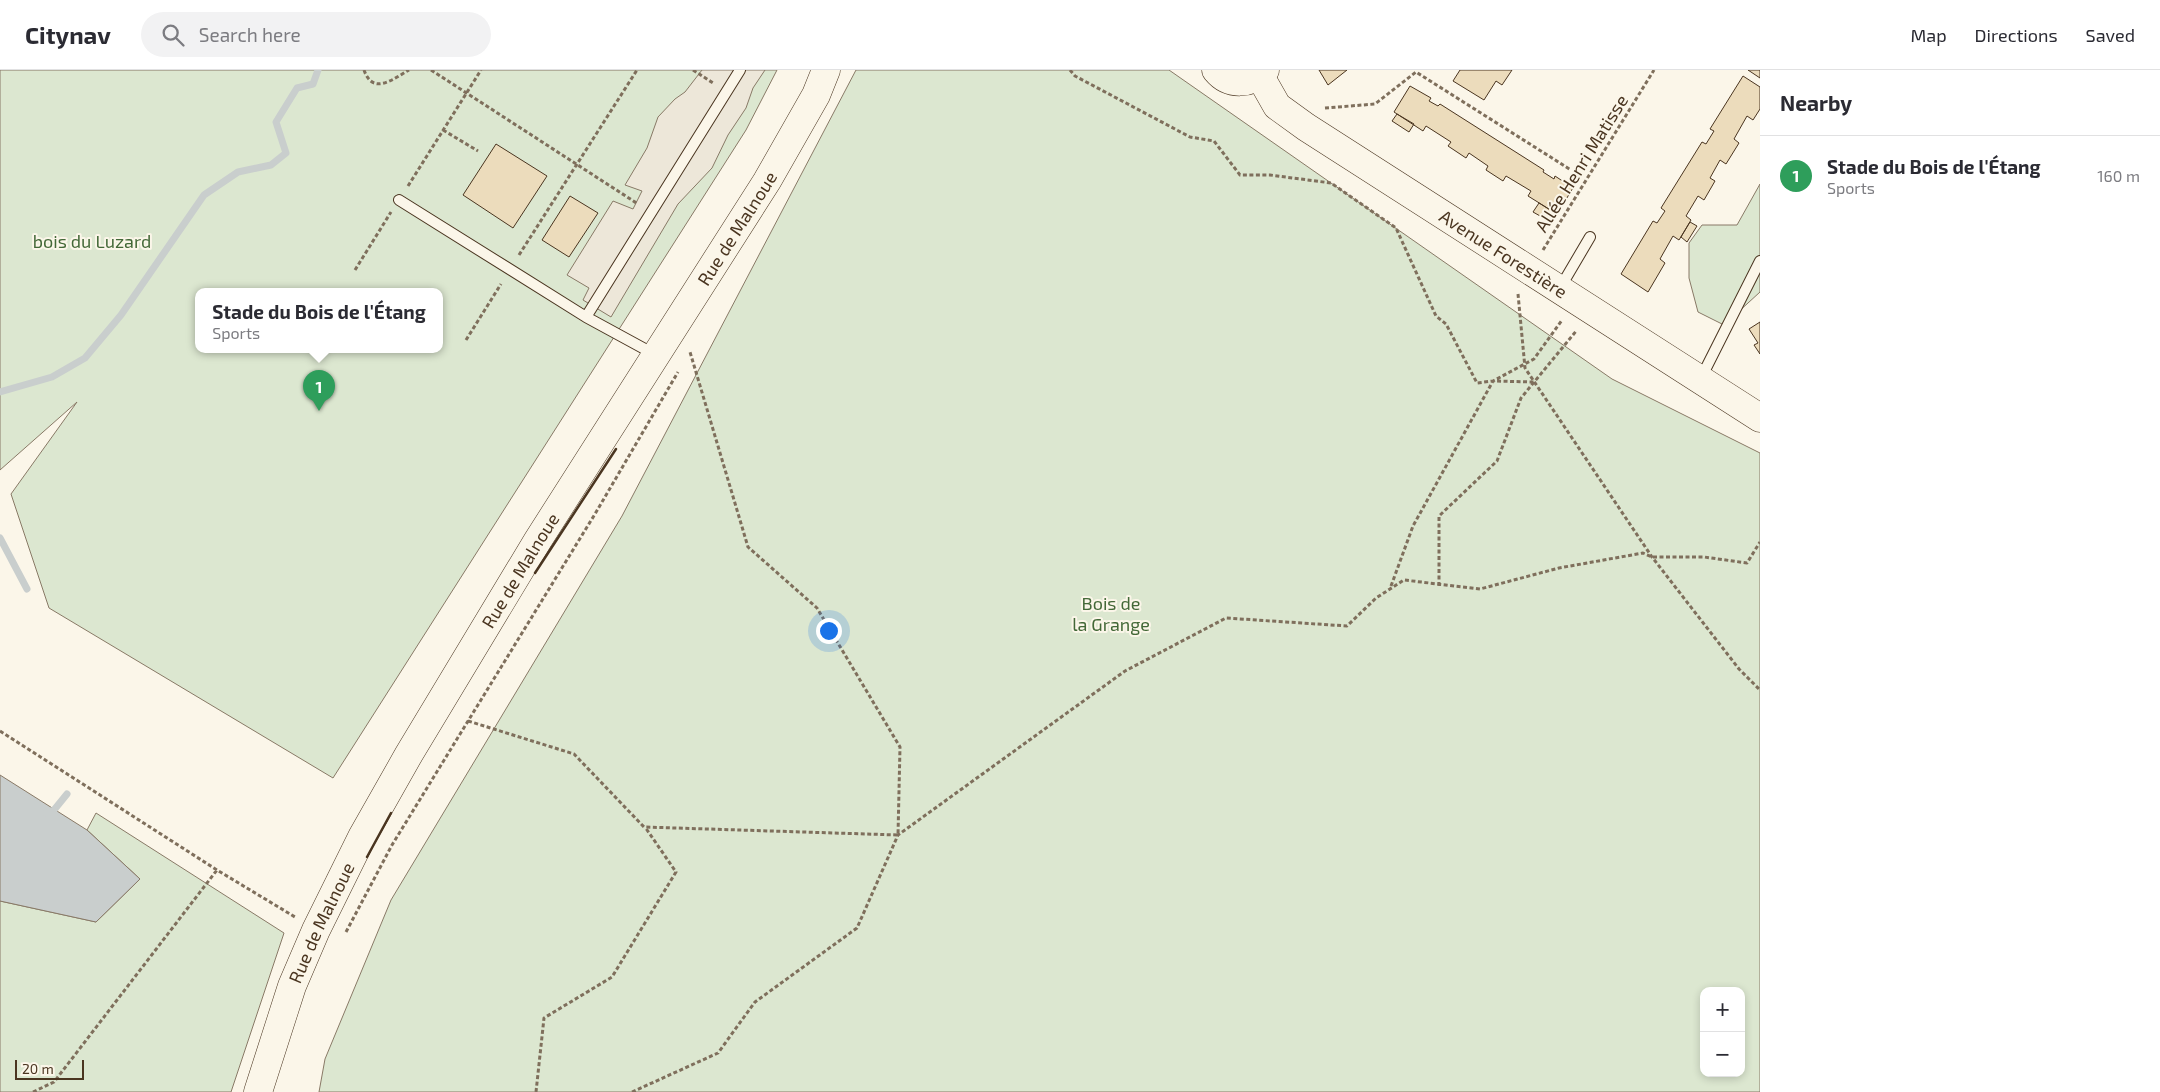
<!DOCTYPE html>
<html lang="en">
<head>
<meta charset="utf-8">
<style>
  :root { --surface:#fff; --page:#f2f2f3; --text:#2b2b33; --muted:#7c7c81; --line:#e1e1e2; --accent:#0f766e }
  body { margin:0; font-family:"Exo 2",sans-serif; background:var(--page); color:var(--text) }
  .controls { position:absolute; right:15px; bottom:15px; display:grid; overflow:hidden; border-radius:10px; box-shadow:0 2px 8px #0003 }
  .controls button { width:45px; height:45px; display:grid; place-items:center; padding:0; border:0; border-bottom:1px solid var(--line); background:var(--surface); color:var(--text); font:25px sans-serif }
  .scale { position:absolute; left:15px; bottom:12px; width:69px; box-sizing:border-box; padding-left:5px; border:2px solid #4a3520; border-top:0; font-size:14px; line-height:18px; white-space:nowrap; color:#4a3520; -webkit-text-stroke:4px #fbf6e9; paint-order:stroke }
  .you { position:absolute; left:828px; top:560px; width:18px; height:18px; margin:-12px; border:4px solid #fff; border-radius:50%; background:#1a73e8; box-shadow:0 0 0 8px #1a73e833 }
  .badge { display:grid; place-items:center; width:32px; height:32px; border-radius:50%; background:var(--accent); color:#fff; font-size:16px; font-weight:700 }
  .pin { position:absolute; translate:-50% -41px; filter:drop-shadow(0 1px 2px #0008) }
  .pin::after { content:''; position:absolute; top:26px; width:18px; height:15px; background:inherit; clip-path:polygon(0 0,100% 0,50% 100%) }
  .popup { position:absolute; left:195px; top:218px; width:248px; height:65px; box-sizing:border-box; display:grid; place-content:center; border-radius:10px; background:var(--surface); filter:drop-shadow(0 1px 4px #0005); font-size:16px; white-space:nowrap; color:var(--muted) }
  .popup b { font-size:19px; color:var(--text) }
  .popup::after { content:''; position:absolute; left:50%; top:100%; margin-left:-10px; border:10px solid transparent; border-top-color:var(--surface) }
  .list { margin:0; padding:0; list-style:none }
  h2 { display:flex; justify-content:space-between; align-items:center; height:65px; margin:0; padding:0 20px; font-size:21px }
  h2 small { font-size:16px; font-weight:400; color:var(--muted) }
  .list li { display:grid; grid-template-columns:32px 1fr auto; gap:15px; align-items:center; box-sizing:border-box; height:80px; padding:0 20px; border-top:1px solid var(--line) }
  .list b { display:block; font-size:19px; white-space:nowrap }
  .list p { margin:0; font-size:16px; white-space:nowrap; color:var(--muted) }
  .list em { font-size:16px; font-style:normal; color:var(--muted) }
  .icon { flex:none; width:28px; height:28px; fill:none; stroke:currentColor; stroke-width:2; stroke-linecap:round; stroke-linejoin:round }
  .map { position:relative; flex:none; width:1760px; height:1022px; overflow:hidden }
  header { display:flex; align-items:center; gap:30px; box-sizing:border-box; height:70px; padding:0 25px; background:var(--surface); border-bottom:1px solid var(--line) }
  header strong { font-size:24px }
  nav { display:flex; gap:28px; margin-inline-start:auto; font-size:18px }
  .search { width:350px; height:45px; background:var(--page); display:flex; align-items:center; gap:12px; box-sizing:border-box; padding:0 18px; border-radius:28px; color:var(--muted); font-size:19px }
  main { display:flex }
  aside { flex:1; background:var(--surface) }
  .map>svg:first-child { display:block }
  .green { fill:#dce7d0; stroke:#887966; fill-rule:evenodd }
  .parking { fill:#ede7d9; stroke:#887966 }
  .water { fill:#c9cecd; stroke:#887966 }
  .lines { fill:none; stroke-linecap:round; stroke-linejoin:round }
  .stream { stroke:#c9cecd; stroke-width:7 }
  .building { fill:#ecdcbc; stroke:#4a3520 }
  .lane-casing { stroke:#4a3520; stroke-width:12 }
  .secondary-casing { stroke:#4a3520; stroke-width:29 }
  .path { stroke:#7f6f5c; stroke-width:3; stroke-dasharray:4 2.5; stroke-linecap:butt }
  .lane { stroke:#fbf6e9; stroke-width:10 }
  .secondary { stroke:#fbf6e9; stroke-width:28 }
  .wall { stroke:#4a3520; stroke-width:2.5 }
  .labels { text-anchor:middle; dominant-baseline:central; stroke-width:4; stroke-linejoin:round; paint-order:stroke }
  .street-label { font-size:18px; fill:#4a3520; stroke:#fbf6e9 }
  .park-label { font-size:18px; fill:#436837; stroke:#fbf6e9 }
</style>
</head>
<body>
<header>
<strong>Citynav</strong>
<div class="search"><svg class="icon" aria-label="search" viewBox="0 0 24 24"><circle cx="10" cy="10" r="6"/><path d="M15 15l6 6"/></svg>Search here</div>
<nav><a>Map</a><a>Directions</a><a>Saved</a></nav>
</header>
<main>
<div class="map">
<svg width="1760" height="1022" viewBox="0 0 1760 1022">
  <rect width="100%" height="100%" fill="#fbf6e9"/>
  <path class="green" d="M0,0h777l-31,60 -413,648 -284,-170 -38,-114 66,-92 -77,68zM199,222h240v58h-240z
    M856,0h313l443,309 148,74v639h-1441l6,-33 66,-159 231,-384zM1704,921h37v82h-37z
    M1760,114v108l-36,33 -26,-13 -9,-34v-35l13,-18h35z
    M96,743l188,120 -53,159h-231v-191l96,21 44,-43 -53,-49z"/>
  <path class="parking" d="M702,0h63l-12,18 -7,20 -18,27 -16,33 -34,36 -67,113 -28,-17 6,-12 -22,-13 46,-74 20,8 9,-18 -17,-6 22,-37 11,-31 17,-18 10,-7z"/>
  <path class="water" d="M0,705l87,55 53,49 -44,43 -96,-21z"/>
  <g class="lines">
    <path class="stream" d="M0,322l52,-15 33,-19 36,-43 83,-120 34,-23 33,-7 15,-12 -10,-31 21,-34 16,-4 5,-14
      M0,468l27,51
      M46,743l8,-3 13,-16"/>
  </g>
  <path class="building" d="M1319,0h28l-19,15z
    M1460,0h52l-10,15 -6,-4 -12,19 -31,-19z
    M1748,0h12v8z
    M1743,6l17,11v22l-7,11 -6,-4 -13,23 5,4 -13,21 -6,-4 -10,18 5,3 -11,19 -6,-4 -12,20 5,4 -12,20 -6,-4 -13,23 5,4 -17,29 -27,-18 32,-53 4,2 8,-12 -4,-3 41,-66 4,2 8,-13 -4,-2z
    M1410,16l21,12 -2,3 9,5 2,-2 104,66 -1,2 11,7 1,-3 18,12 -16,26 -29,-18 3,-5 -25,-15 -3,5 -17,-11 2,-4 -19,-13 -3,5 -18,-12 3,-4 -25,-16 -3,5 -29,-19z
    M1397,44l17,10 -5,8 -17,-11z
    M496,74l51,32 -34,52 -50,-33z
    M570,126l28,17 -29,44 -27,-17z
    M1539,133l16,10 -6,8 -16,-9z
    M1690,152l7,4 -10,16 -6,-5z
    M1760,252v32l-6,-9 4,-2 -9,-14z"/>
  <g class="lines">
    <defs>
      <path id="lane" d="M399,130l187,117 68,37
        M1560,218l30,-51
        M586,247l154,-247
        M1701,308l59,-117"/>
      <g id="secondary">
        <path d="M1216,0c13,16 35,15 49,0"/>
        <path id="s1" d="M1260,6l17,30 29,21 454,291"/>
        <path id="s2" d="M258,1022l34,-106 24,-56 46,-93 47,-83 129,-214 229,-359 49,-86 10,-25"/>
      </g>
    </defs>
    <use href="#lane" class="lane-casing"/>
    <use href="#secondary" class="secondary-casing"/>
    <path class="path" d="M364,0c9,26 29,9 45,0
      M431,0l207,134
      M693,0l20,13
      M1070,0l5,6 115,61 24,4 26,34h30l61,8 65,45 40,88 10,8 31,59 16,-2 41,1
      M1325,38l50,-4 41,-32 155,98
      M443,60l35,21
      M408,116l73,-116
      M1543,180l111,-180
      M519,185l118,-185
      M355,200l36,-58
      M1518,224l7,74 127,189 87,112 21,21
      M466,270l35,-56
      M1391,516l22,-60 80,-145 41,-22 28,-39
      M1439,516v-70l58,-55 24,-63 56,-68
      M468,651l106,33 70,73 254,8 2,-88 -83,-139 -69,-61 -58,-195
      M0,661l217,139 78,47
      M346,862l46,-87 203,-331 83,-142
      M33,1022l21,-10 163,-212
      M536,1022l8,-74 68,-41 64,-105 -31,-45
      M632,1022l86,-39 37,-51 102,-74 41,-93 227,-164 101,-53 121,8 29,-28 28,-18 76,9 79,-21 84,-15 9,4h52l43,6 13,-21"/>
    <use href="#lane" class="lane"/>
    <use href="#secondary" class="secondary"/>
    <path class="wall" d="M535,503l81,-124
      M367,787l24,-44"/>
  </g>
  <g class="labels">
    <g class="street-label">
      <text transform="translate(1581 93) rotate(-58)">Allée Henri Matisse</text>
      <text stroke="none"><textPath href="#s2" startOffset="991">Rue de Malnoue</textPath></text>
      <text stroke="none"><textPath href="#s1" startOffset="305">Avenue Forestière</textPath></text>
      <text stroke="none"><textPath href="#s2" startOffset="586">Rue de Malnoue</textPath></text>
      <text stroke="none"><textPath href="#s2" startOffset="181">Rue de Malnoue</textPath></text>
    </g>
    <g class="park-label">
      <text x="92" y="171">bois du Luzard</text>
      <text x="1111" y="533">Bois de<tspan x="1111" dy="21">la Grange</tspan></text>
    </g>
  </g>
</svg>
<div class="controls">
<button>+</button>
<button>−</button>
</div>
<div class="scale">20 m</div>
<div class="you"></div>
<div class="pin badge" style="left:319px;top:341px;background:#2e9e5b">1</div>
<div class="popup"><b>Stade du Bois de l'Étang</b>Sports</div>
</div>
<aside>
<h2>Nearby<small></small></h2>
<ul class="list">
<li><span class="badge" style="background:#2e9e5b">1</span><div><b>Stade du Bois de l'Étang</b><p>Sports</p></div><em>160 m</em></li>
</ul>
</aside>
</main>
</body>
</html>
